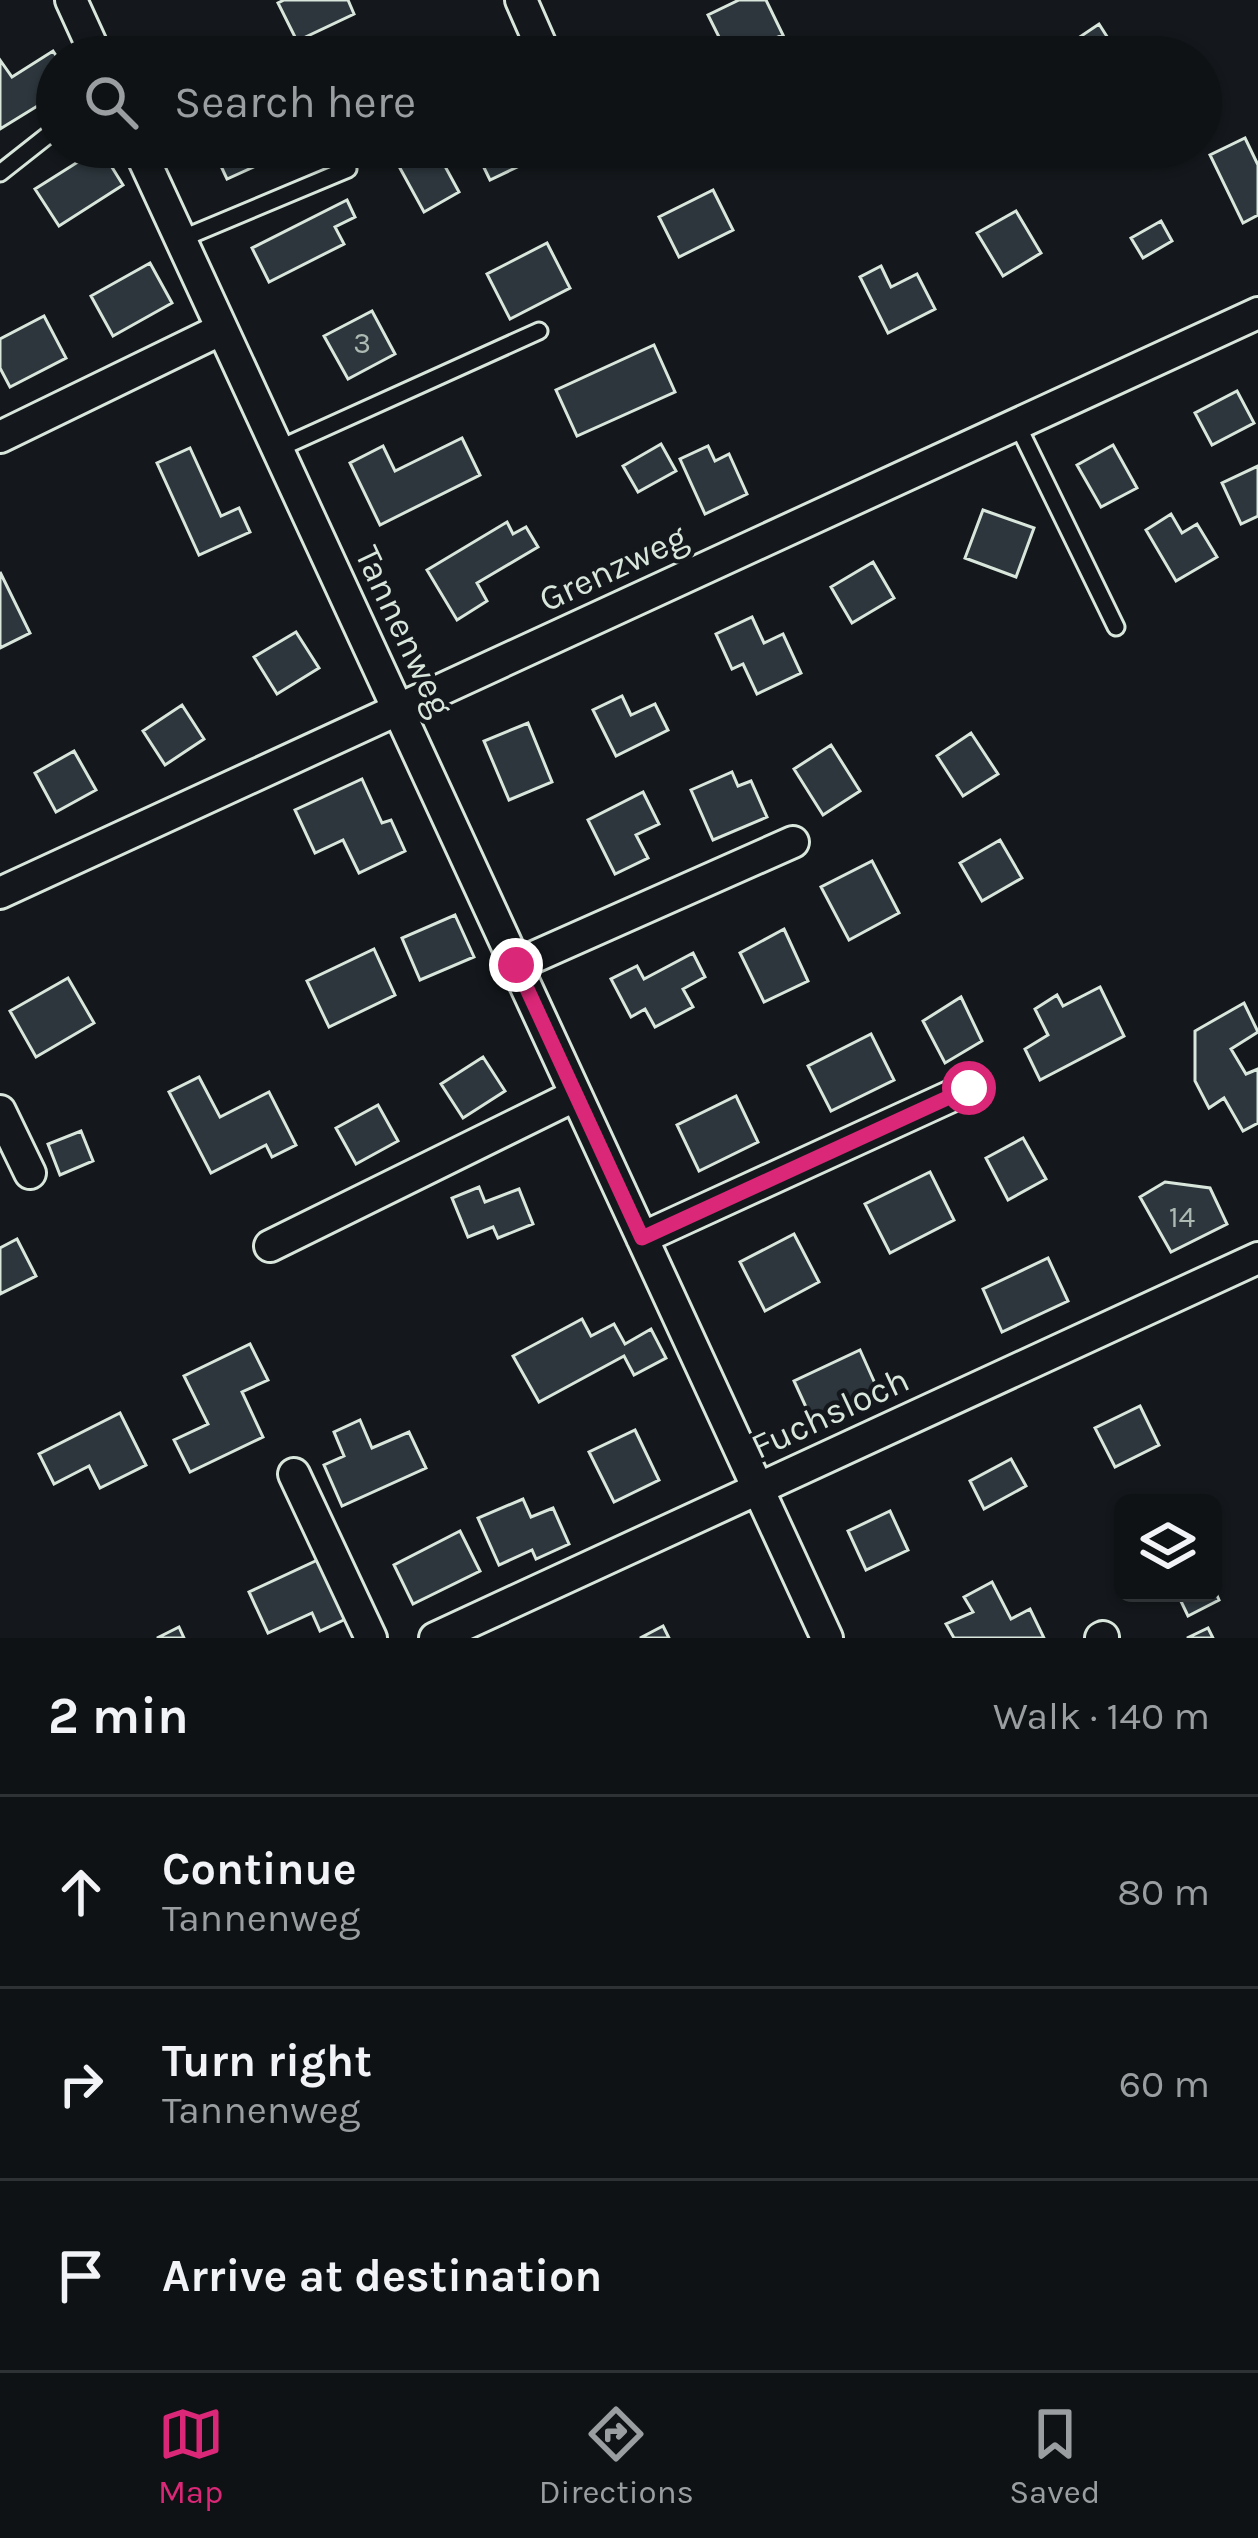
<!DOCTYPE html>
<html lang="en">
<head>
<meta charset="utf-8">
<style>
  :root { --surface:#0f1215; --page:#181b1e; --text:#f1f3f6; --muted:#9b9ea0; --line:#2f3234; --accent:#db2777 }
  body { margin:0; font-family:Karla,sans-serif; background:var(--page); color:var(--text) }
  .controls { position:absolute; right:36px; bottom:36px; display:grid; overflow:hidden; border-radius:18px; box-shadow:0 3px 9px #0004 }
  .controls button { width:108px; height:108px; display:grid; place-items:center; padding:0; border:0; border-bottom:3px solid var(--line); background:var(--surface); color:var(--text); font:60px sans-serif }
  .stop { position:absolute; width:36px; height:36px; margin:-27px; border:9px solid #db2777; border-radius:50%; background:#fff }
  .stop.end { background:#db2777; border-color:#fff; box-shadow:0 3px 12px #0008 }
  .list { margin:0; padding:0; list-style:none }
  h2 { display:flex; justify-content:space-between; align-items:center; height:156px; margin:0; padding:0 48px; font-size:51px }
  h2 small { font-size:39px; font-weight:400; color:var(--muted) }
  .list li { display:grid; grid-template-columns:78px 1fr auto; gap:36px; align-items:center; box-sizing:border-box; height:192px; padding:0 48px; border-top:3px solid var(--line) }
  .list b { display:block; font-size:45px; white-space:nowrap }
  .list p { margin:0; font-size:39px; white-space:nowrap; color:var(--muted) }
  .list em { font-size:39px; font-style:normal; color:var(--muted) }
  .icon { flex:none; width:66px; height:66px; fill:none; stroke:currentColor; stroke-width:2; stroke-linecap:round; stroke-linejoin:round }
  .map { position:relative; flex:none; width:1258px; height:1638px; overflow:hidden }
  .search { position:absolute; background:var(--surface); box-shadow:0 3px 9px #0004; left:36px; right:36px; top:36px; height:132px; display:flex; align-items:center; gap:30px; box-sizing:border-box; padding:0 42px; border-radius:66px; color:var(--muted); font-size:45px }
  .sheet { height:732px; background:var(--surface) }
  nav { display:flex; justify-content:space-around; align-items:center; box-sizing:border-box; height:168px; border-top:3px solid var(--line); background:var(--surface); font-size:33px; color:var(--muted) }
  nav a { display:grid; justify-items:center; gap:6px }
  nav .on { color:var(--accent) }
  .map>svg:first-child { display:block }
  .building { fill:#2c363c; stroke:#d8e6dc; stroke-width:3 }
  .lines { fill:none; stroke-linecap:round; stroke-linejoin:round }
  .lane-casing { stroke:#d8e6dc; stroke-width:21 }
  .street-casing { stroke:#d8e6dc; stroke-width:36 }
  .lane { stroke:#14181c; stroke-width:15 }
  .street { stroke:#14181c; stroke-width:30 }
  .route { stroke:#db2777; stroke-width:15 }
  .labels { text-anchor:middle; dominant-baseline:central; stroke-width:9; stroke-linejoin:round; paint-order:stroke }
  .number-label { font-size:30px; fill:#adbab4 }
  .street-label { font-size:36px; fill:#d8e6dc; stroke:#14181c }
</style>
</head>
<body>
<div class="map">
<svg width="1258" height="1638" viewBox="0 0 1258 1638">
  <rect width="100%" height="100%" fill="#14181c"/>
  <path class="building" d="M284,0h64l6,14 -57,27 -19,-38z
    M739,0h27l17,35 -54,22 -21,-42z
    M1099,24l21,33h-70z
    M53,51l4,6v37l-57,35v-69l12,17z
    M1245,138l13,27v50l-15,8 -33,-68z
    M212,147h77l2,3 -64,29z
    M417,147l10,18 13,-8 19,35 -35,20 -29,-53z
    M474,147h75l2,4 -61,29z
    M100,148l23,37 -64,41 -24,-37z
    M713,190l20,40 -54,27 -20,-40z
    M347,200l8,17 -20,10 9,17 -75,38 -17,-34z
    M1016,211l25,42 -38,23 -26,-43z
    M1161,221l11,20 -29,17 -12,-20z
    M547,243l23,45 -60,31 -23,-45z
    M150,263l22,40 -59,33 -22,-40z
    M881,266l10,21 26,-13 18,35 -47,24 -28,-56z
    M372,311l23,43 -47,25 -24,-43z
    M44,316l22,42 -56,29 -10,-19v-29z
    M654,345l21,47 -98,44 -21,-46z
    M1237,391l17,32 -42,22 -17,-32z
    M462,438l18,37 -100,50 -30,-62 33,-17 12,25z
    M661,444l15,27 -38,21 -15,-26z
    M1113,445l24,43 -36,19 -24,-42z
    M708,446l7,15 14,-7 18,40 -42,20 -25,-55z
    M190,448l31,68 18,-8 11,24 -51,23 -42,-92z
    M1258,466v50l-17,8 -19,-41z
    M983,510l51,18 -18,49 -51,-19z
    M1171,514l11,19 15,-9 20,33 -41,24 -30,-51z
    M507,522l6,12 13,-7 12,20 -61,36 10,18 -30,19 -30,-50z
    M873,562l21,36 -42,25 -21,-36z
    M0,572l30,61 -30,15z
    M752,617l12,26 19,-9 18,39 -44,21 -14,-30 -11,5 -16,-35z
    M296,632l23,36 -42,26 -23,-37z
    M622,696l9,19 24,-11 13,26 -52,26 -23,-46z
    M182,705l22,34 -39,26 -22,-34z
    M528,723l24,59 -43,18 -25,-59z
    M971,733l27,41 -35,22 -26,-40z
    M831,745l29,46 -37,24 -29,-46z
    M74,751l22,39 -40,22 -21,-39z
    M732,772l6,14 13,-5 16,36 -54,23 -22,-50z
    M362,779l20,44 9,-3 14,31 -46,22 -16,-33 -28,13 -20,-43z
    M643,792l16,32 -23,11 12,23 -33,16 -27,-54z
    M1000,840l22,38 -40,23 -22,-38z
    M872,861l27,52 -50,27 -28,-53z
    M455,915l19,42 -54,23 -18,-42z
    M784,929l24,52 -44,21 -24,-49z
    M374,949l21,46 -66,32 -22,-46z
    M693,953l12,24 -22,12 10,18 -38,20 -10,-18 -14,8 -20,-38 26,-13 7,13z
    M68,978l26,45 -58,34 -26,-46z
    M1100,987l24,49 -84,44 -15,-31 23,-14 -13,-26 22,-14 6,11z
    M961,997l21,44 -37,22 -22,-42z
    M1244,1003l14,29 -27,17 15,25 12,-5v54l-15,8 -19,-33 -15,10 -14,-27v-50z
    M871,1034l23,46 -63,31 -23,-45z
    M483,1057l22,34 -42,27 -22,-34z
    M199,1077l21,40 49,-25 27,53 -24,12 -6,-12 -55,28 -42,-81z
    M736,1096l22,46 -59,29 -22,-46z
    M378,1105l20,36 -42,23 -20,-36z
    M81,1131l12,30 -33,14 -12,-31z
    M1023,1138l23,41 -38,21 -22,-42z
    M930,1172l24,48 -64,33 -25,-49z
    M1165,1182l45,6 17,36 -56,28 -31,-55z
    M479,1187l6,15 34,-13 14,35 -35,14 -5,-11 -25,10 -16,-39z
    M794,1234l25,48 -54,29 -25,-49z
    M17,1239l19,37 -36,18v-46z
    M1048,1258l20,43 -66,31 -19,-43z
    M582,1319l9,17 23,-12 11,20 26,-15 15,29 -32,17 -10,-19 -85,46 -26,-46z
    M250,1344l18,36 -26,12 21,45 -73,35 -16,-32 34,-16 -24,-48z
    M860,1350l17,38 -66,30 -17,-37z
    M1140,1406l19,39 -44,22 -20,-39z
    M120,1413l26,52 -46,23 -11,-22 -35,18 -15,-30z
    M360,1420l12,28 37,-16 17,36 -84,38 -18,-41 20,-9 -10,-24z
    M635,1430l24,50 -45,22 -25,-50z
    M1011,1459l15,27 -42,23 -14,-28z
    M523,1499l8,18 22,-9 16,36 -33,15 -4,-9 -33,15 -21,-47z
    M890,1511l18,39 -42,20 -18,-39z
    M460,1531l20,40 -67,33 -19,-39z
    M322,1558l28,59 -30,14 -8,-18 -44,20 -19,-41z
    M992,1582l19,37 19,-10 14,29h-90l-8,-14 27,-12 -9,-15z
    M1213,1586l6,14 -31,16 -11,-23h36z
    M663,1626l6,12h-29z
    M179,1627l5,11h-27z
    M1208,1628l5,10h-26z"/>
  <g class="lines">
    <defs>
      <path id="lane" d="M0,173l57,-45
        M181,239l167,-70
        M1017,424l99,203
        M278,449l261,-118"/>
      <path id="street" d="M71,0l26,57
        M521,0l25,57
        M138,147l689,1491
        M0,437l222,-108
        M0,893l1258,-580
        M516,965l277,-123
        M0,1111l30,62
        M642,1238l327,-150
        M270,1246l306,-151
        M294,1474l77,164
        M435,1638l823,-380
        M1101,1638l2,-1"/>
    </defs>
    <use href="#lane" class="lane-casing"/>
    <use href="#street" class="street-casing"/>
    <use href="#lane" class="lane"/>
    <use href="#street" class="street"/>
  </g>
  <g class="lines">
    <path class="route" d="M516,965l126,273 327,-150"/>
  </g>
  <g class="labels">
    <g class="number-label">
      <text x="362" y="343">3</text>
      <text x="1182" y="1217">14</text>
    </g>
    <g class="street-label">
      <text transform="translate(613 568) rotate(-25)">Grenzweg</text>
      <text transform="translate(404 631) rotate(65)">Tannenweg</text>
      <text transform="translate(830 1413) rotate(-25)">Fuchsloch</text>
    </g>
  </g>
</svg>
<div class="controls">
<button><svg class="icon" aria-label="layers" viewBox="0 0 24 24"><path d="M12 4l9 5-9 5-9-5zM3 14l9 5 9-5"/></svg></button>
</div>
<div class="stop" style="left:969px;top:1088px"></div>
<div class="stop end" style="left:516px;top:965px"></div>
<div class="search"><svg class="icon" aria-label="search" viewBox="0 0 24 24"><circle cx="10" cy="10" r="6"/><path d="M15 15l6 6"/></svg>Search here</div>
</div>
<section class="sheet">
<h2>2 min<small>Walk · 140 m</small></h2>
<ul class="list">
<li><svg class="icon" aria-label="ahead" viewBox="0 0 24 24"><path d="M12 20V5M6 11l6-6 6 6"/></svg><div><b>Continue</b><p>Tannenweg</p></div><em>80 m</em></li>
<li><svg class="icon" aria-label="right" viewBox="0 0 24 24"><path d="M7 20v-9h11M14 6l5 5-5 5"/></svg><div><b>Turn right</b><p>Tannenweg</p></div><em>60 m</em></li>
<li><svg class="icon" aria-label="arrive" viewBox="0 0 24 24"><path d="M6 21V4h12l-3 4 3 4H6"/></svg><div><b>Arrive at destination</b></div></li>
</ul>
</section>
<nav>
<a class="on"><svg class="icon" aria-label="map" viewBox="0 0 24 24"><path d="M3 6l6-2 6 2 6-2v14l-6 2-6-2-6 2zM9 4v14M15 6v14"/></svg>Map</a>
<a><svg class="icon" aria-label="directions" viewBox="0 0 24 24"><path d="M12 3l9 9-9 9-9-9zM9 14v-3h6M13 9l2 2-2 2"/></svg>Directions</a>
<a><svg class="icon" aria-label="saved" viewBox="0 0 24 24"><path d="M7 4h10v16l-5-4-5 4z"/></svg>Saved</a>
</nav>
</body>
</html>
